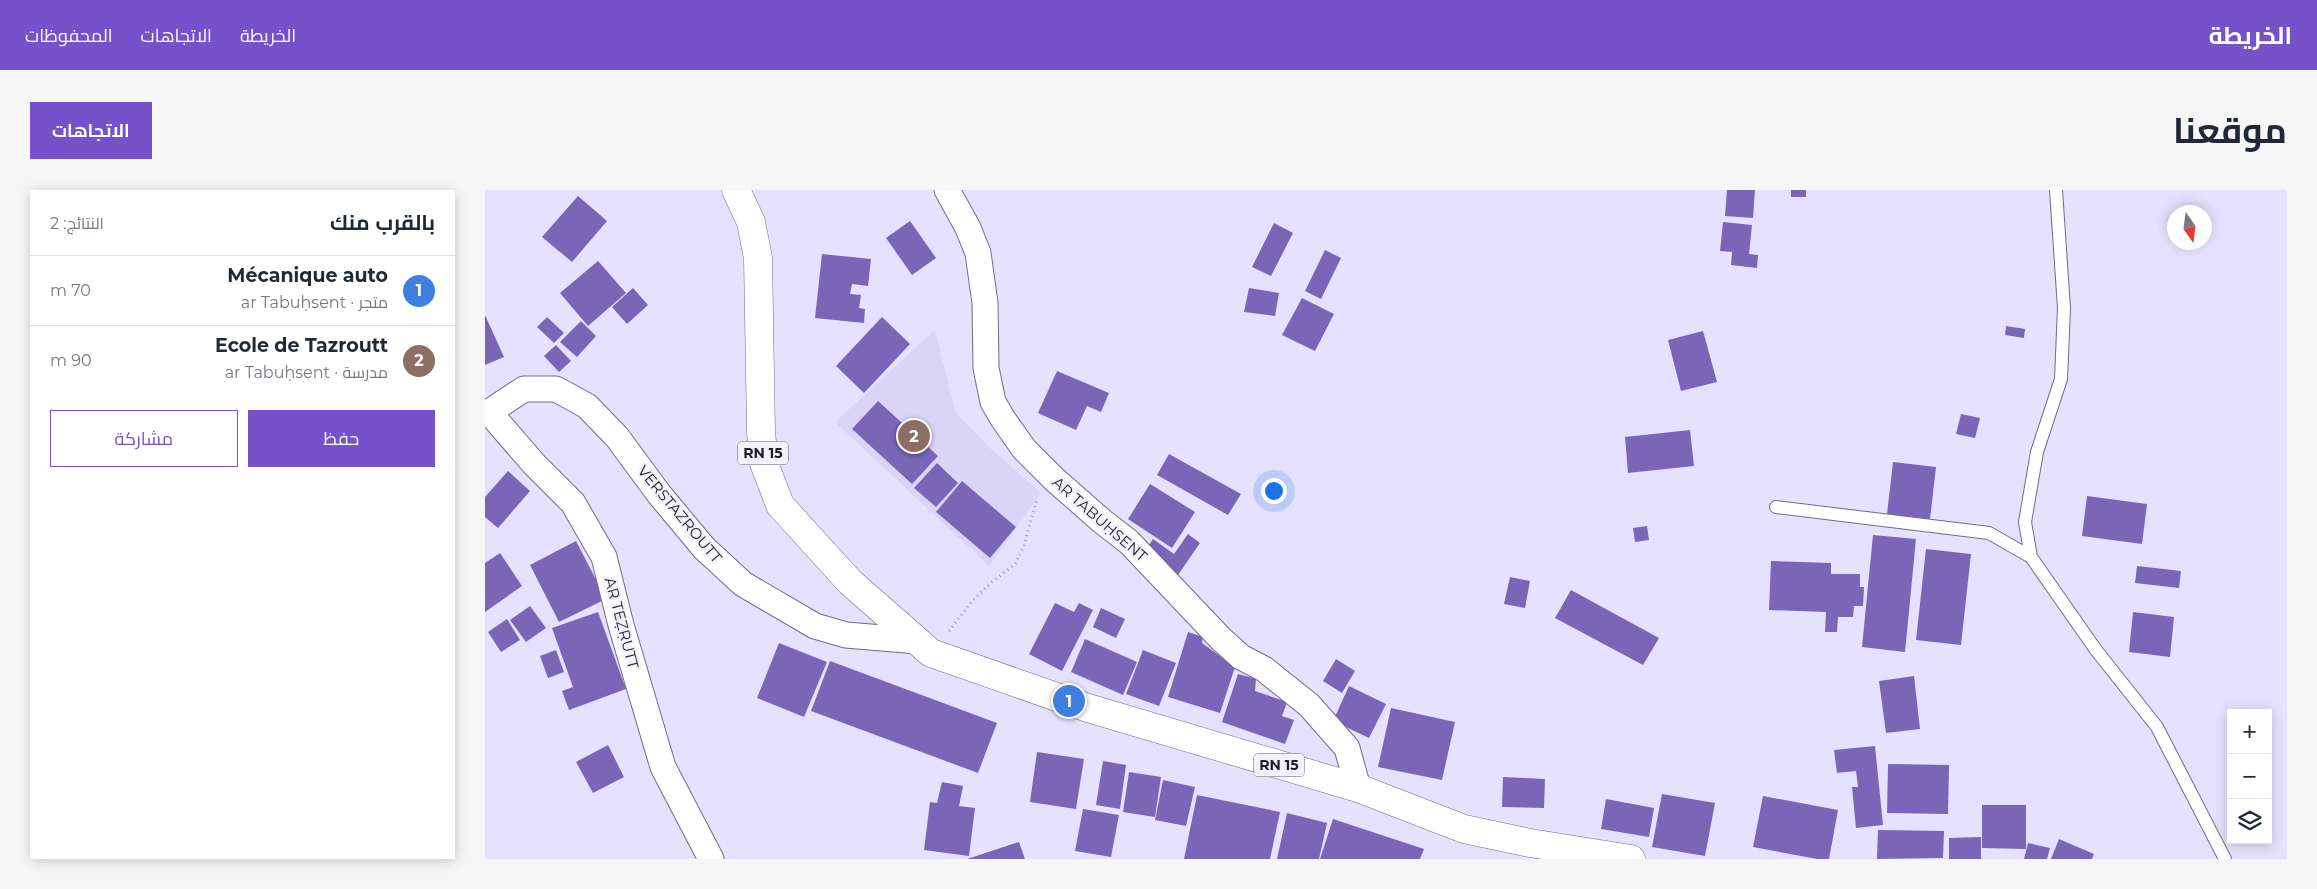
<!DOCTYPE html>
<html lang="ar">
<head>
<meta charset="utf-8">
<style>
  :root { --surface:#fff; --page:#f6f6f7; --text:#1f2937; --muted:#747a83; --line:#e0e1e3; --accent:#7551ca }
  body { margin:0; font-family:Montserrat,Cairo,sans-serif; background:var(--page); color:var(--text); direction:rtl }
  .controls { position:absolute; right:15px; bottom:15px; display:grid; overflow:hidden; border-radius:0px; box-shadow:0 2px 12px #0003 }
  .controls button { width:45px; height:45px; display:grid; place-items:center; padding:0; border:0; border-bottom:1px solid var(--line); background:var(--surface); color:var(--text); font:25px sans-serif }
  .compass { position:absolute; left:1682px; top:15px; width:45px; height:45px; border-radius:50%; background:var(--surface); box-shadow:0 2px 12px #0003; rotate:166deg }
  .you { position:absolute; left:788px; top:300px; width:18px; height:18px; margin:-12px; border:4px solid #fff; border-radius:50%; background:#1a73e8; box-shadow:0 0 0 8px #1a73e833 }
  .badge { display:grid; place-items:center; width:32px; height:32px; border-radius:50%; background:var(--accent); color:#fff; font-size:16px; font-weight:700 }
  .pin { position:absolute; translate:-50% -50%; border:2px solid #fff; box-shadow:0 1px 5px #0006 }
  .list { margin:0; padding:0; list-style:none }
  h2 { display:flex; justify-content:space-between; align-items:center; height:65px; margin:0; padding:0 20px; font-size:21px }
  h2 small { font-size:16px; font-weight:400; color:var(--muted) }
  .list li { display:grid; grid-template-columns:32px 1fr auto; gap:15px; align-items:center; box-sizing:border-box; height:70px; padding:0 20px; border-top:1px solid var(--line) }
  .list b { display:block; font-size:19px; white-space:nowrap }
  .list p { margin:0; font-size:16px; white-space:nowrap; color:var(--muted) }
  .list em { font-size:16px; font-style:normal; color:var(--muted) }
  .actions { display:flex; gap:10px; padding:15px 20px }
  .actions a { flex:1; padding:11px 0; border:1px solid var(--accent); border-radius:0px; text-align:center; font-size:18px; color:var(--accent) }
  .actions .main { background:var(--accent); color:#fff }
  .icon { flex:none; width:28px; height:28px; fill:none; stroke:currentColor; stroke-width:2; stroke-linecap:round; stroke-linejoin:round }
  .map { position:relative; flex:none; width:1802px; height:669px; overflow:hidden; direction:ltr; border-radius:0px }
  header { display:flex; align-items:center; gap:30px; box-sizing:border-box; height:70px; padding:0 25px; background:var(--accent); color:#fff }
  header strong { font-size:24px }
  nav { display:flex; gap:28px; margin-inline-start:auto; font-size:18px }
  .intro { display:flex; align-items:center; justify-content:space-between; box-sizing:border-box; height:120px; padding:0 30px }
  h1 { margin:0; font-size:35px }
  .button { padding:12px 22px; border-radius:0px; background:var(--accent); color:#fff; font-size:18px; font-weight:700 }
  main { display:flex; gap:30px; padding:0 30px }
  aside { flex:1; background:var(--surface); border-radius:0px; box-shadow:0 2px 12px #0003 }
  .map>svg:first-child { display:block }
  .built { fill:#dad4f7 }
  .building { fill:#7966b6 }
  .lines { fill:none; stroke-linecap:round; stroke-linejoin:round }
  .service-casing { stroke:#706c85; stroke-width:14 }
  .minor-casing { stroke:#706c85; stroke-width:27 }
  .primary-casing { stroke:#706c85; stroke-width:29 }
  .path { stroke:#9f9bb2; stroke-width:3; stroke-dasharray:1 4; stroke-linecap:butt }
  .service { stroke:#fff; stroke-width:12 }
  .minor { stroke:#fff; stroke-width:25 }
  .primary { stroke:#fff; stroke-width:28 }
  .labels { text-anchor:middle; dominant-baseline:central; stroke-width:5; stroke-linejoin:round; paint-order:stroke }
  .shield { fill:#f2f1fc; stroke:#5e5c66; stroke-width:1 }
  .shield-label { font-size:14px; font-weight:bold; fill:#1e1c26 }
  .street-label { font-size:15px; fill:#1e1c26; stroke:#f2f1fc }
</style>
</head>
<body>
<header>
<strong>الخريطة</strong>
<nav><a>الخريطة</a><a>الاتجاهات</a><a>المحفوظات</a></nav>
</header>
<div class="intro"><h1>موقعنا</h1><a class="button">الاتجاهات</a></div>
<main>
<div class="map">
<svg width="1802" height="669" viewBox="0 0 1802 669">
  <rect width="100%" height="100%" fill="#e6e1fe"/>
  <path class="built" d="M450,140l21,83 36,37 49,43 -52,73 -154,-144z"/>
  <path class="building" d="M1242,0h28l-2,28 -28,-2z
    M1306,0h15v7h-15z
    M93,6l29,25 -35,41 -30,-25z
    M425,31l26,37 -24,17 -26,-37z
    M1238,32l29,3 -3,29 9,1 -1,13 -26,-3 1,-13 -12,-1z
    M789,33l19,10 -22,43 -19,-9z
    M840,60l16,8 -20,41 -16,-8z
    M337,64l49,5 -3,27 -16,-2 -2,10 11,1 -2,13 6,1 -1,14 -49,-5z
    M113,71l28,32 -38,33 -28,-33z
    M148,98l15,17 -21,19 -15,-17z
    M764,98l30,5 -4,23 -31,-4z
    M817,108l32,16 -19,37 -33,-16z
    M0,125l19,42 -19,8z
    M62,127l17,16 -10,10 -17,-16z
    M397,127l28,27 -46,49 -28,-27z
    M96,131l15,15 -19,21 -17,-15z
    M1521,136l19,3 -1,9 -19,-3z
    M1218,141l14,51 -36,9 -13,-51z
    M71,155l15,16 -12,11 -15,-16z
    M572,181l52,22 -8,19 -14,-6 -11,24 -38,-17z
    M393,211l60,55 -26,28 -60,-55z
    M1476,224l19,4 -5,20 -19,-4z
    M1205,240l4,36 -66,7 -3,-36z
    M684,264l72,40 -13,21 -71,-40z
    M1408,272l43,5 -6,52 -43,-5z
    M452,273l21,20 -22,24 -22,-19z
    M23,281l22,20 -32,37 -13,-11v-20z
    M477,291l54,46 -26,31 -54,-46z
    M665,294l45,28 -23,36 -44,-29z
    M1602,306l60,8 -5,40 -60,-8z
    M1162,336l2,14 -14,2 -2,-14z
    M703,344l12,9 -22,32 -34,-23 9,-13 21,15z
    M1388,345l43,4 -11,113 -43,-5z
    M91,351l30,58 -47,23 -29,-57z
    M1441,359l45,5 -10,91 -45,-5z
    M15,363l22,33 -37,26v-49z
    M1286,371l60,2v11h29v13h4l-1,19h-9l-1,11h-15l-1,15h-12l1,-20 -57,-2z
    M1652,376l44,5 -2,17 -44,-5z
    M1025,387l20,4 -5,27 -21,-4z
    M1086,400l88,48 -16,27 -88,-47z
    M570,413l19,9 5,-9 14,7 -31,61 -33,-17z
    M45,416l16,22 -20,14 -16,-22z
    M616,418l24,11 -9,19 -23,-11z
    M113,422l28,77 -57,21 -7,-19 11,-4 -21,-59z
    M1648,422l41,5 -4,40 -41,-5z
    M22,429l13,21 -19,12 -13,-20z
    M703,442l15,5 -1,6 33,24 -15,46 -52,-16z
    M600,449l52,23 -14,33 -52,-23z
    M294,453l48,19 -23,55 -47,-19z
    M71,460l8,22 -16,6 -8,-22z
    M658,460l33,13 -17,43 -33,-12z
    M851,469l19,12 -13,22 -19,-12z
    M345,471l167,62 -19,50 -167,-62z
    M753,484l18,5 -1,12 32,11 -5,14 12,4 -9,24 -63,-22z
    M1429,486l6,53 -34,4 -7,-52z
    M864,496l37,18 -17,34 -36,-17z
    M906,518l64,14 -13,58 -64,-13z
    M123,555l16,32 -31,16 -17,-31z
    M1390,556l8,79 -27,3 -4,-41h6l-2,-16 -19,2 -3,-23z
    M552,562l47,7 -8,50 -46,-7z
    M618,571l23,4 -6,44 -24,-4z
    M1403,574l61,1 -1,49 -61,-1z
    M644,582l32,5 -6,40 -32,-5z
    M1018,587l42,2 -1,29 -42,-1z
    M678,590l32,7 -9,39 -31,-6z
    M457,592l21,4 -4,20 16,2 -6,48 -45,-6 6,-48 7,1z
    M1177,604l53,9 -10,53 -53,-9z
    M712,605l83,17 -10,47h-86z
    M1278,606l75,14 -9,49h-12l-64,-12z
    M1121,609l48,9 -5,29 -48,-8z
    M1497,615h44v44l-44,-1z
    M598,619l36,6 -8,42 -36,-6z
    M802,623l40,10 -8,36h-42z
    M848,629l91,30 -4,10h-100z
    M1393,640l66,1 -1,27 -66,1z
    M1496,647v22h-32v-21z
    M1574,649l35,15 -2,5h-41z
    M534,652l6,17h-58z
    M1543,653l22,5 -3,11h-23z"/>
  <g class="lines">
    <defs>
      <path id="service" d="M1291,317l213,26 42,24 65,93 61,77 68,132
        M1546,367l-6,-35 12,-70 24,-73 3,-71 -8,-118"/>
      <path id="minor" d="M462,0l21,38 10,25 7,50 1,65 7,34 10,17 21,30 30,30 49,43 26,20 92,97 20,18 23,12 45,36 38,43 11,40
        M4,222l35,-23h32l31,17 30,31 42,57 45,54 39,36 72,42 31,9 72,6
        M4,222l45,52 39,39 31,54 17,68 42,142 48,92"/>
      <path id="primary" d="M251,0l15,32 7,36 3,174 3,31 16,42 70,77 81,71 157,55 270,80 106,41 66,14 101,16"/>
    </defs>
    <use href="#service" class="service-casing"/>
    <use href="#minor" class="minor-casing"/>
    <use href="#primary" class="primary-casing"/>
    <path class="path" d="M464,441l23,-30 21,-20 22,-17 9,-18 13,-47"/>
    <use href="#service" class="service"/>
    <use href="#minor" class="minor"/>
    <use href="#primary" class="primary"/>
  </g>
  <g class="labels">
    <g class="shield">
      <rect x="253" y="251.5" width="50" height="23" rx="4"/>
      <rect x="769" y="563.5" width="50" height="23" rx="4"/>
    </g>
    <g class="shield-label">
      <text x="278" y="263">RN 15</text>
      <text x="794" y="575">RN 15</text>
    </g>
    <g class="street-label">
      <text transform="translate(195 324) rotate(50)">VERSTAZROUTT</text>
      <text transform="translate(615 329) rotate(41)">AR TABUḤSENT</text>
      <text transform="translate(137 433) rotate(75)">AR TEẒṚUTT</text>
    </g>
  </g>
</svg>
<div class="controls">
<button>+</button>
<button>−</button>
<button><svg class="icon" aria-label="layers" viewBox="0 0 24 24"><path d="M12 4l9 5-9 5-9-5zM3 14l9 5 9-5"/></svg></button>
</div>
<svg class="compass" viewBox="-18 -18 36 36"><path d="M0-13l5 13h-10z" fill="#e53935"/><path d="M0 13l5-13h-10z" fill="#747a83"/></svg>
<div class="you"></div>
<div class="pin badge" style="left:584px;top:511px;background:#3f7fe0">1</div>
<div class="pin badge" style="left:429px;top:246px;background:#8d6e63">2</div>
</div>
<aside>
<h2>بالقرب منك<small>النتائج: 2</small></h2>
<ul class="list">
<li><span class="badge" style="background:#3f7fe0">1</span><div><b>Mécanique auto</b><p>متجر · ar Tabuḥsent</p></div><em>70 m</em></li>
<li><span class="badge" style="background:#8d6e63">2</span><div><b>Ecole de Tazroutt</b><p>مدرسة · ar Tabuḥsent</p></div><em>90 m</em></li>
</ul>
<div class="actions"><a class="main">حفظ</a><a>مشاركة</a></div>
</aside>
</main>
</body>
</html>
